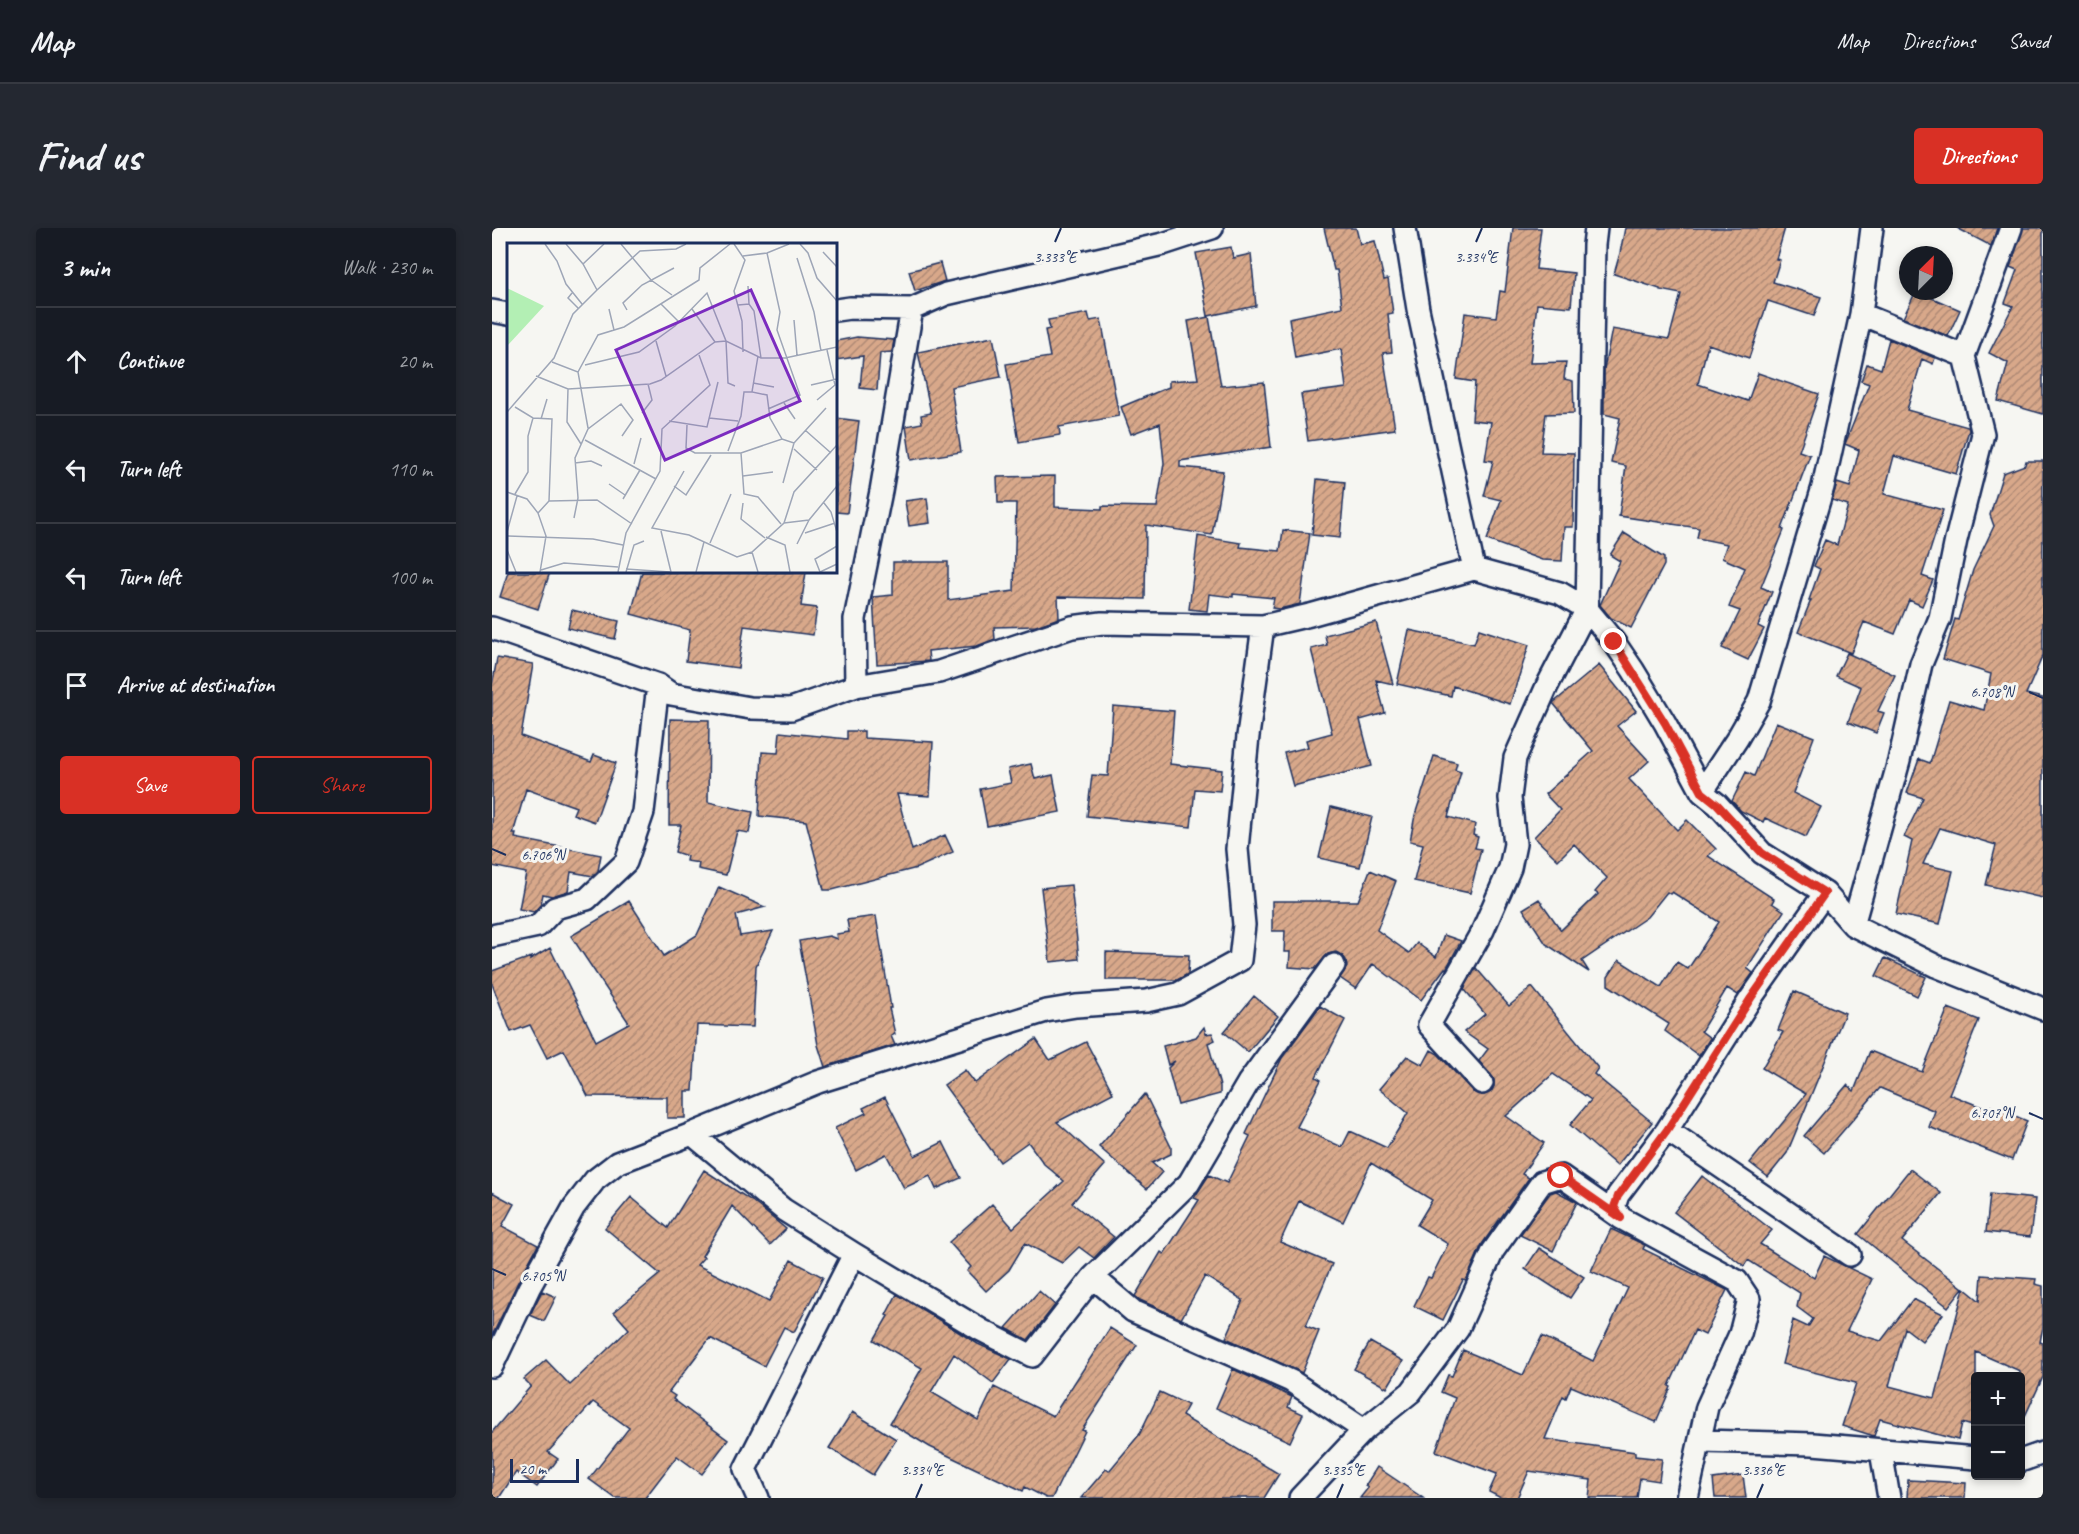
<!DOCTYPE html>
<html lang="en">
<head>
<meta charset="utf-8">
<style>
  :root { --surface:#171b24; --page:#242831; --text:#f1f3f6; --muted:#9ea1a6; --line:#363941; --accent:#d93025 }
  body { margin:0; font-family:Caveat,sans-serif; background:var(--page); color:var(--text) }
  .controls { position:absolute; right:18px; bottom:18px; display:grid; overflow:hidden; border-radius:6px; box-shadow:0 3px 9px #0003 }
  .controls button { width:54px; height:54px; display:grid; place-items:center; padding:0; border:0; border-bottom:2px solid var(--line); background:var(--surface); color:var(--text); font:30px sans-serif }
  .compass { position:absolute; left:1407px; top:18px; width:54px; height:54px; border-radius:50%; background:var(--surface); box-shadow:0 3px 9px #0003; rotate:24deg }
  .scale { position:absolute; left:18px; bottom:15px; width:69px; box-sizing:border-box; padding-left:6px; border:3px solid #1b2f5e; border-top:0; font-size:16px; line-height:21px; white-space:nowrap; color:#1b2f5e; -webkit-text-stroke:4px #f6f6f2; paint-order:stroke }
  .stop { position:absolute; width:18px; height:18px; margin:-14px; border:4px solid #d93025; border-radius:50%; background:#fff }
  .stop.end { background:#d93025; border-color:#fff; box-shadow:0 2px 6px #0008 }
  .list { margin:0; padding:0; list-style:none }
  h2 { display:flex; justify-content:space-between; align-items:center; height:78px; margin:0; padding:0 24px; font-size:26px }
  h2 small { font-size:20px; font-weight:400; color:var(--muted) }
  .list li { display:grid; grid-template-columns:39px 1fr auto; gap:18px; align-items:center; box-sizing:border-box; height:108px; padding:0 24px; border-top:2px solid var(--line) }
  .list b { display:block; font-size:22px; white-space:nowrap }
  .list em { font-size:20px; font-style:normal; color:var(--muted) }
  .actions { display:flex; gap:12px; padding:18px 24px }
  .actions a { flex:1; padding:14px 0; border:2px solid var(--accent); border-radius:6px; text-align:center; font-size:21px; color:var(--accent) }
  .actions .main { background:var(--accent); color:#fff }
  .icon { flex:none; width:33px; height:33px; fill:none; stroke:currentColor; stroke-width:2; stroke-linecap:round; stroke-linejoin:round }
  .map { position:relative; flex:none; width:1551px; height:1270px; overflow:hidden; border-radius:6px }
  header { display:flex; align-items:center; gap:36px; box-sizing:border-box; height:84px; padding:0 30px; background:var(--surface); border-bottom:2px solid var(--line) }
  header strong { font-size:28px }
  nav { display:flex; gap:33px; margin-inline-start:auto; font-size:21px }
  .intro { display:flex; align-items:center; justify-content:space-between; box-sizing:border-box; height:144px; padding:0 36px }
  h1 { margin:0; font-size:42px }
  .button { padding:15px 27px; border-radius:6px; background:var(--accent); color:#fff; font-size:21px; font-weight:700 }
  main { display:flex; gap:36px; padding:0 36px }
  aside { flex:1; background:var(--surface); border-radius:6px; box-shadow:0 3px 9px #0003 }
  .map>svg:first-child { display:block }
  .building { fill:url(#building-hatch); stroke:#1b2f5e; stroke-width:1.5 }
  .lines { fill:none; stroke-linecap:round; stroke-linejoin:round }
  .minor-casing { stroke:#1b2f5e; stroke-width:26 }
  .minor { stroke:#f6f6f2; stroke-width:21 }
  .route { stroke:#d93025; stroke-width:8 }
  .ticks { fill:none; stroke:#1b2f5e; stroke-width:2 }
  .inset-road { fill:none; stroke:#9ea6b7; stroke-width:1.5 }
  .view { fill:#7b2cbf; fill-opacity:0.15; stroke:#7b2cbf; stroke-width:3 }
  .inset-edge { fill:none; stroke:#1b2f5e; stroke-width:3 }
  .ticks-label { font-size:15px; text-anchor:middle; fill:#1b2f5e; stroke:#f6f6f2; stroke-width:6; stroke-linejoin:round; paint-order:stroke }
</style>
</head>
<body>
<header>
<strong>Map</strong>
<nav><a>Map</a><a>Directions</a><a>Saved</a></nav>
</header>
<div class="intro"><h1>Find us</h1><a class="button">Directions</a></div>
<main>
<aside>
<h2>3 min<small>Walk · 230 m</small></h2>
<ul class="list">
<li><svg class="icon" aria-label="ahead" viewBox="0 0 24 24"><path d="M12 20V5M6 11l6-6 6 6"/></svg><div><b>Continue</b></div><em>20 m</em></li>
<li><svg class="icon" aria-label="left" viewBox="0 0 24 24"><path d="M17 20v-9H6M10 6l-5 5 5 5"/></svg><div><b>Turn left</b></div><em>110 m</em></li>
<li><svg class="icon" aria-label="left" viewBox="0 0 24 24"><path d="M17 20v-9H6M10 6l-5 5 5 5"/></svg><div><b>Turn left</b></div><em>100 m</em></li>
<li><svg class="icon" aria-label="arrive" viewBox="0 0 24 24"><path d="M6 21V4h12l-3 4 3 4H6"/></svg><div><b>Arrive at destination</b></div></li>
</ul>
<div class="actions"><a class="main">Save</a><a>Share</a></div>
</aside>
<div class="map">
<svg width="1551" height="1270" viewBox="0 0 1551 1270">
  <defs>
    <pattern id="building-hatch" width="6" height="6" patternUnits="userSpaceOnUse" patternTransform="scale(1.5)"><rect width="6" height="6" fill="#d8a88a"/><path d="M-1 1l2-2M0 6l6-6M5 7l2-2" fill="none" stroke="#ae8974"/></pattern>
  </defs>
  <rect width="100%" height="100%" fill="#f6f6f2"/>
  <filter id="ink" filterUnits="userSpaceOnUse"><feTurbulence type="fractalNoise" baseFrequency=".0167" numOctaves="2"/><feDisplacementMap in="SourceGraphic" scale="12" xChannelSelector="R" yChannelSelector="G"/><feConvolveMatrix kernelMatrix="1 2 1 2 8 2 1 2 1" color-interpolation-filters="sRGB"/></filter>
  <g filter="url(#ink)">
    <path class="building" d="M832,0h32l4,16 15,-3 9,39 4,-1 5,34 -5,1 4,38 -9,1 12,76 -87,12 -7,-47 45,-6 -5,-39 -46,9 -6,-40 53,-11 -5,-37h-3z
      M1021,0h28l-5,41 38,4 -3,34 -34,-3 -7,59 36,-1 -2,17 9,2 1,32 -28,1 -5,38 33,1 -1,74h-9l-2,34 -20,-1 -55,-20 14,-40 -17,-4 9,-35 -8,-1 6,-38 -19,-2 3,-38 -19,-3 9,-66 31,4 4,-26 5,1z
      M1133,0h160l-9,31 4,1 -7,22 48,15 -7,19 -46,-15 -19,57 -41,-14 -10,40 50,17 10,-28 61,21 -20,57 11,4 -28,74 2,1 -23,57 11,5 -14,34 6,3 -16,31 -26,-12 18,-37 -11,-4 16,-39 -23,-10 5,-14 -30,-6 2,-10 -80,-12 7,-50 -15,-3 9,-45 -16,-4v-45l8,-40 57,10 12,-45 -21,-4v-1l-46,-15 6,-21z
      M1465,0h40l-6,18z
      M1531,0h20v186l-45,-13 10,-38 -19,-10 24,-47 -8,-3 12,-33 -7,-3z
      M739,19l2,11 18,-4 5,52 -48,10 -12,-63z
      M448,35l5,18 -30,10 -6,-20z
      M1424,63l44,19 -12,26 -45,-18z
      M596,85l2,8 11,-2 18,97 -60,11 1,8 -41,7 -13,-78 44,-7 -5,-27 5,-1 -2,-9z
      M717,89l12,69 43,-4 7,65 -91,14v6l43,4 -11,64 -66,-10 -1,74 -87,-2 1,21 -23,8 -42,1 1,12 -18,7 -49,5 1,10 -52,3 -4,-67 20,-2v-33h55v38l66,-9 2,-88h-18l-1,-26 58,-1v31l47,2v-3l55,1 7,-44 -4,-40 -29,11 -10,-27 48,-20v-6l29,-2 -10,-58z
      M365,109l37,3 -2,12 -12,1 -3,37 -17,-2 3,-32 -27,4v-19z
      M501,109l8,40 -50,10 10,65 -50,8 -5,-34 16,-3 -1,-8 10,-2 -13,-61z
      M1397,111l46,19 -2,6 -11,-5 -15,51 61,17 1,3 -13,44 -62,-18 -10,38 59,16 -21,66 11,4 -11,26 -13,-6 -14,34 -31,-12 -13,31 -53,-21 13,-32h-2l11,-31 -6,-3 11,-26 12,5 11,-40 -16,-5 5,-17 13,4 9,-37 -14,-6 24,-60 -8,-3 6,-17 14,5z
      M344,190l23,3 -12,92 -11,-1z
      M1534,233h17v194l-17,39 17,4v200l-57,-13 10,-40 -56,-17 -17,36 30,7 -13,53 -44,-10 16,-73 -8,-4 19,-39 -16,-5 12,-34 11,4 19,-63 35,10 7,-36 -48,-15 12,-40 3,1 15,-50 21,-44 -4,-11 13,-42 22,-8z
      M825,251l28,3 -5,56 -28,-3z
      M435,270l3,25 -21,3 -4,-25z
      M791,302l27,3 -10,71 -21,5 -7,-1 2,-10 -41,-4v3l-24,-3 -2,17 -18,-2 9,-73 43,7 -1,4 40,4z
      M1132,305l40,25v7l-33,63 -20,-10 -11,-13 20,-44 -10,-6z
      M16,344h42l-12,37 -38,-12z
      M150,344h164l-5,34 16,2 -4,27 -69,-9 -6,42 -52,-7 4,-31 -59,-16z
      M80,382l47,11 -4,18 -47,-11z
      M884,394l17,62 -17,-4 9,33 -25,7 12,46 -79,20 -9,-33 24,-6 -2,-7 26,-7 -21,-84 16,-4 -2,-10z
      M987,401l50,16 -19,59 -57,-18 -2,10 -54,-12 12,-54 65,14z
      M1355,425l48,22 -17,36 6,2 -8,20 -28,-11 13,-35 -25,-11z
      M5,430l36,6 -12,72 70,26 3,-7 22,8 -21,59 -22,-8 3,-7 -50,-18 -13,45h3l-1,4 86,17 -3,16 -5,5 -22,-4 -3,19 -16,5 -9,-2 -2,10 -7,8 -15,-3 7,-36 -34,-7v-180z
      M1107,437l37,46 -19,15 32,35 -20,18 48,51 10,-10 29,29 -8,7 66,43 -2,4 12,8 -37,57 6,5 -15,22 -11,-7 -26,43 9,7 -11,18 -34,-25 4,-7 -61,-39v-8l11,-17 42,27 16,-25 11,7 31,-47 -47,-30 -2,2 -3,-2 -20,25 -65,44 7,11 -43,-28 -23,-35 16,-10 22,31 37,-36 -3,-2 12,-14 -33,-34 -16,16 -24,-23 26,-27 -15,-16 48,-43 -40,-48z
      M621,478l61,5 -4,53 52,6 -2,21 -25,-2 -4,38 -104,-11 5,-41 16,1z
      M178,491l39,1 -1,82 45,10 -4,21 -12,-2 -11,44 -28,-6 1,-6 -13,-2 1,-5 -12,-4 6,-27h-12z
      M1284,494l38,15 -21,56 28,14 -15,30 -41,-19 -2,4 -22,-11 -9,-10 14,-29 8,4z
      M355,503h17v7l69,4 -3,54 -33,-2 15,56 33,-15 8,17 -36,16 -85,22h-8l-18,-69 -47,-5 3,-64 16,1 2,-21 67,7z
      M942,528l23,7 -2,7 6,2 -13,45 27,7 -2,11 5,2 -3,11 6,1 -11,44 -56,-12 9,-37 -13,-3 5,-26z
      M539,536l4,15 18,-4 7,37 -73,14 -7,-37 31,-6 -3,-14z
      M839,579l41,10 -12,50 -41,-9z
      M878,642l26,11 -19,49 32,23 8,-10 19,14 8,-22 17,6 -15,28 -1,-1 -24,32 -48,-36 -17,25 -16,-11 7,-11 -1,-7 -4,-5 -6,-3 -8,2 -13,15 -26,-2 1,-15h-6l1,-21h-13v-30h86z
      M579,657l8,74 -29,3 -9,-74z
      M227,659l46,20 -29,8 4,21 33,-5 -17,35 -3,61 -56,-2 -4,66h-8v27h-18v-21l-79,-1 -24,-46 -17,8 -17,-33 -19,7 -19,-48v-13l39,-14 -1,3 20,-12 46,93 33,-18 -58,-87 58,-35 35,55 33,-21z
      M384,688l15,92h-2l6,26 -4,2 4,9 -70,22 -7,-22 -19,-104 30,-5 8,3 -1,-5 13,-2 -2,-12z
      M614,724l83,3 -1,19 -11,6h-71z
      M1393,730l41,19 -9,19 -41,-20z
      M984,740l33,38 23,-19 66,81 -4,6 58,48 -35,44 -47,-41 21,-25 -38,-26 -47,42 38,27 -22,31 7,4 -47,66 -16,37 -3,-1 -20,40 -29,-14 14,-29 3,1 17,-34 -31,-19 15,-25 -61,-37 -28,59 -44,-21 -19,41 52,22 -26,62 13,5 -17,42 -76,-35 17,-38 -38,-24 -24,43 -41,-19 -5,-4 26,-44 3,2 35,-54 -5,-2 15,-23 18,8 23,-47 -4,-2 36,-76 38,-52 25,14 -29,57 5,3 -24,47 45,20 8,-16 37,17 21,-35 -29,-24 28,-33 16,9 8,-15 7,4 35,38 11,3 7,-3 3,-6v-6l-15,-19 9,-12 -24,-17 21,-18 -21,-25z
      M1302,763l51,22 -58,140 -19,24 -18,-14 56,-69 -44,-26 21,-36 -5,-2z
      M762,768l24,20 -30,36 -24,-20z
      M1456,780l31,12 -30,74 40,16 2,-4 36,15 -15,39 -83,-33 6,-16 -55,-23 -56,65 -20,-17 43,-51 7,6 16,-40 52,21z
      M712,799l2,7 6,-1 3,7 -7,3 12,43v8l-42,11 -10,-37 7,-7 -7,4 -5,-19 33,-9z
      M544,811l14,21 36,-18 27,51 -56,29 48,43 -33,38 42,34 -20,21 -15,-11 -17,16 -37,-20 -16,27 -23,21 -19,-20 4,-4 -22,-25 43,-38 21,24 51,-47 -20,-17 -16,-22 -28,20 -56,-77 21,-15 10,13z
      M653,866l26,53v7l-19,9 10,9 -15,17 -48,-42z
      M393,869l30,59 28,-14 18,36 -25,11 -6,-13 -26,12 -18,-34 -30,16 -21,-42 31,-15 -3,-5z
      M1418,941l31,24 -39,48 61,47 -15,19 -90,-73z
      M212,942l48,31 34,28 -16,16 -38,-39 -30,50 2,1 -7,8 72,36 22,-41 32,17 -29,55 -10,-5 -20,39 -54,-28 -41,54 6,4 -2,3 55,41 -26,34 -25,-18 -32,42h-30l-26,-19 40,-51 -36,-26 -45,50 10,7 -21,28 -21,-15 -17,26h-7v-66l39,-46 -7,-7 22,-19 24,25 59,-56 -15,-17 46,-38 -55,-46 26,-31 37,31z
      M1210,948l70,54 -12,14 54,34 10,-22 48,23 -25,52 34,10 32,-42 30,15 -21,27 -17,-13 -16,58 46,12 29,-110 16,13 2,-26 54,4 -1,5 8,2v41l-3,15 3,1v34l-23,50v-56l-44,-19v75l-14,-4 -4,17 -78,-21 -6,17 -32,-10 14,-43 -74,-19 11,-44 15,7 5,-8 -16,-12 3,-14 -52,-33 -4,6 -70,-54z
      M1064,963l21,11 -24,49 -33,-16 30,-42z
      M0,964l22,12 -12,22 36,19 -20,37 -26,54z
      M1498,966l45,5 -5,38 -44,-5z
      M1119,1001l34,16 -2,4 84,41 -22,45 -10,-5 -26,56 2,1 -15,35 -85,-36 -5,12 -3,-2 -18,43 90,13v4l27,3 -3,22 -19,-3 -3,20h-48l2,-18 -62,-9 -12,27h-16l-12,-6 8,-18 -61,-23 19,-53 -14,-6 7,-17 4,1 11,-26 60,25 19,-39 51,25 35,-73 -37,-17z
      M1047,1020l45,29 -14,21 -45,-29z
      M50,1063l14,6 -12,24 -14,-6z
      M547,1063l16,14 -27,35 -22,-12z
      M405,1066l81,50 33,15 -18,24 -39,-29 -23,38 47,28 16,-33 59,29 57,-88 27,17 -55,85 3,1 -33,67h-6l-21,-11 -2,4 -93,-44 -40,-24 32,-55 -48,-28 14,-24 -2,-1z
      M878,1114l33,19 -16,27 -33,-19z
      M741,1141l59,28 -4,10 15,7 -13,28 -74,-34z
      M668,1164l28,13 -6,11 97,58 -15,24h-183l25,-29 3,2 30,-36z
      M360,1184l44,27 -23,36 -44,-27z
      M885,1239l46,31h-63l8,-10 -3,-2z
      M1251,1247l3,23h-31l-2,-19z
      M1416,1252l58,3 -1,15h-58z"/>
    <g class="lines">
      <defs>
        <path id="minor" d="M913,0l13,81 56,260
          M344,82l14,-2 62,1 34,-15 217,-50 49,-16
          M0,83l16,3
          M1472,128l47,-128
          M0,400l166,57 13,9 79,14 41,1 65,-23 83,-14 133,-45 30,-4 161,3 47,-11 164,-46 86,24 27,16 27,33 19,28 32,53 37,69 15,12 45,49 63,40 28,32 83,41 107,43
          M364,458l-1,-67 26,-128 31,-182
          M1210,564l35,-53 22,-38 64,-214 38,-173 11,-86
          M1361,697l46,-164 22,-97 19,-46 16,-78 27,-106 -19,-78 -103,-42
          M0,708l46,-10 17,-18 32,-9 39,-37 17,-50 15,-127
          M990,855l-53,-58 54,-95 27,-62 5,-24 -5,-46 5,-40 32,-72 40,-77 7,-364 2,-17
          M1175,902l183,125
          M200,906l92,76 70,44 127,76 51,26 61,-79 96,-94 59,-100 86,-118
          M601,1049l40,34 158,70 73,49
          M0,1138l37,-78 45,-81 21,-27 22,-17 75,-29 126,-52 228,-71 30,-5 70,-5 32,-7 62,-34 4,-35 -7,-76 11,-113 15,-110
          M1209,1213l112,3 163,14
          M1389,1223l8,47
          M1528,1233l23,-8
          M266,1270l-13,-29 109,-215
          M808,1270l64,-68 47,-38 47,-63 35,-78 49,-69 19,-6 60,42
          M1195,1270l20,-91 33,-73 9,-35 -12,-18 -116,-63 -7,-11 4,-12 49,-65 84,-132 74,-105"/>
      </defs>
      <use href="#minor" class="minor-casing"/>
      <use href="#minor" class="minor"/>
    </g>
  </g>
  <g class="lines" filter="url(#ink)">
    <path class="route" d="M1069,948l60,42 -7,-11 4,-11 49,-66 84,-132 74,-105 -63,-40 -45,-49 -15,-12 -37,-69 -51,-81"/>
  </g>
  <path class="ticks" d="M563,14l6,-14M984,14l6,-14M1537,464l14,6M0,621l14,6M1537,885l14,6M0,1041l14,6M424,1270l6,-14M845,1270l6,-14M1265,1270l6,-14"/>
  <g transform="translate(15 15)">
    <rect width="330" height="330" fill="#f6f6f2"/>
    <path d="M0,45l37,18 -37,40z" fill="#b3efb4"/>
    <path class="inset-road" d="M38,1l12,17 9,23 16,20M59,1l17,20 14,26M114,1l30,36 21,15M227,1l11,16 -11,31 8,30 1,31M293,1l8,9 9,25 20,23M316,9l14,15M260,10l13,59 -3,18 23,65 -32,14M236,13l24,-3 22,-9M290,15l17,54 7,39M76,21l21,-20M241,43l1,18M65,50l-4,5 10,10M154,61l18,18M231,62l11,-1 5,7 7,47M102,66l5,21M185,66l23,33M120,67l-4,-7 19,-18 32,-17M287,77l3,35M149,98l10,35M251,113l-6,36 15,3 3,23 12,21M45,119l26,10 10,56M78,122l54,-13 36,-26 32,-33 19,48 2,42 7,3M71,129l20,-37 26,-8 75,-47 1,-12 30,-24M29,133l32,13 82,-5 11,-4 54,-38 11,-1 35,17h24l52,-11M246,140l21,4M304,142l26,-6M61,146l-1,33 14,22M310,157l18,-15 -8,-35M277,160l11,16M8,164l18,11 19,1 -3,82 -11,12M0,169l47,-54 19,-44 24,-24 43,-39 36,-2 10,-5M135,170l10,-13 -4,-16M202,175l29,3M34,176l6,-20M162,178l38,6 11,-45M180,182l-1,23 9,5h46l41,-14 12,4 -11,40M298,187l26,23M78,197l71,39M287,200l32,-35M287,206l23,21M221,208l13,-35 3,-24h8M234,210l3,41 14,3 23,27M68,220l16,-2 11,5M127,221l7,-26M177,228l-32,57 37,7 48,22 15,-5 32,-29 10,-31 43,-47M236,233l30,-4M102,241l16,11M167,243l12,9 25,-40M0,249l20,7 11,14 8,23 -6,36M8,251l13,-22v-36l5,-18M116,256l17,-29M42,258l48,-1 35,24M236,260l-2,16 24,19M317,260l7,9 6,20M67,275l4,-20 -3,-40 13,-29 33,-25 12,16 -11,16M277,280l25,-3 28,-34M154,288l10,41M0,289l10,-36M298,290l30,-10M0,293l86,3 30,6M259,294l19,8 5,27M203,300l21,-49M290,301l12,-24M0,307l9,22M245,309l6,20M119,326l44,3M34,327l23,-7 54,4M111,329l8,-39 34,-62 2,-42 48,-44 -11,-30M119,329l8,-27 10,-4M189,329l8,-30M313,329l-5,-13 22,-13M313,329l17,-8"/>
    <path class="view" d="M244,47l49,111 -135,59 -49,-110z"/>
    <rect width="330" height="330" class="inset-edge"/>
  </g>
  <g class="ticks-label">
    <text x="563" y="34">3.333°E</text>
    <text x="984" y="34">3.334°E</text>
    <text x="1500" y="469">6.708°N</text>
    <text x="51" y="632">6.706°N</text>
    <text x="1500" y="890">6.707°N</text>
    <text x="51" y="1053">6.705°N</text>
    <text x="430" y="1247">3.334°E</text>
    <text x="851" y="1247">3.335°E</text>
    <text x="1271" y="1247">3.336°E</text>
  </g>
</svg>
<div class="controls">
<button>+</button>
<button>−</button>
</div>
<svg class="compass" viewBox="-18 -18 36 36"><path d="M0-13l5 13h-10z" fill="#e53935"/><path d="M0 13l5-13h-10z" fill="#9ea1a6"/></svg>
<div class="scale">20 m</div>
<div class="stop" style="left:1069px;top:948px"></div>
<div class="stop end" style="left:1122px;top:414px"></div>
</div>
</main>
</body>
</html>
